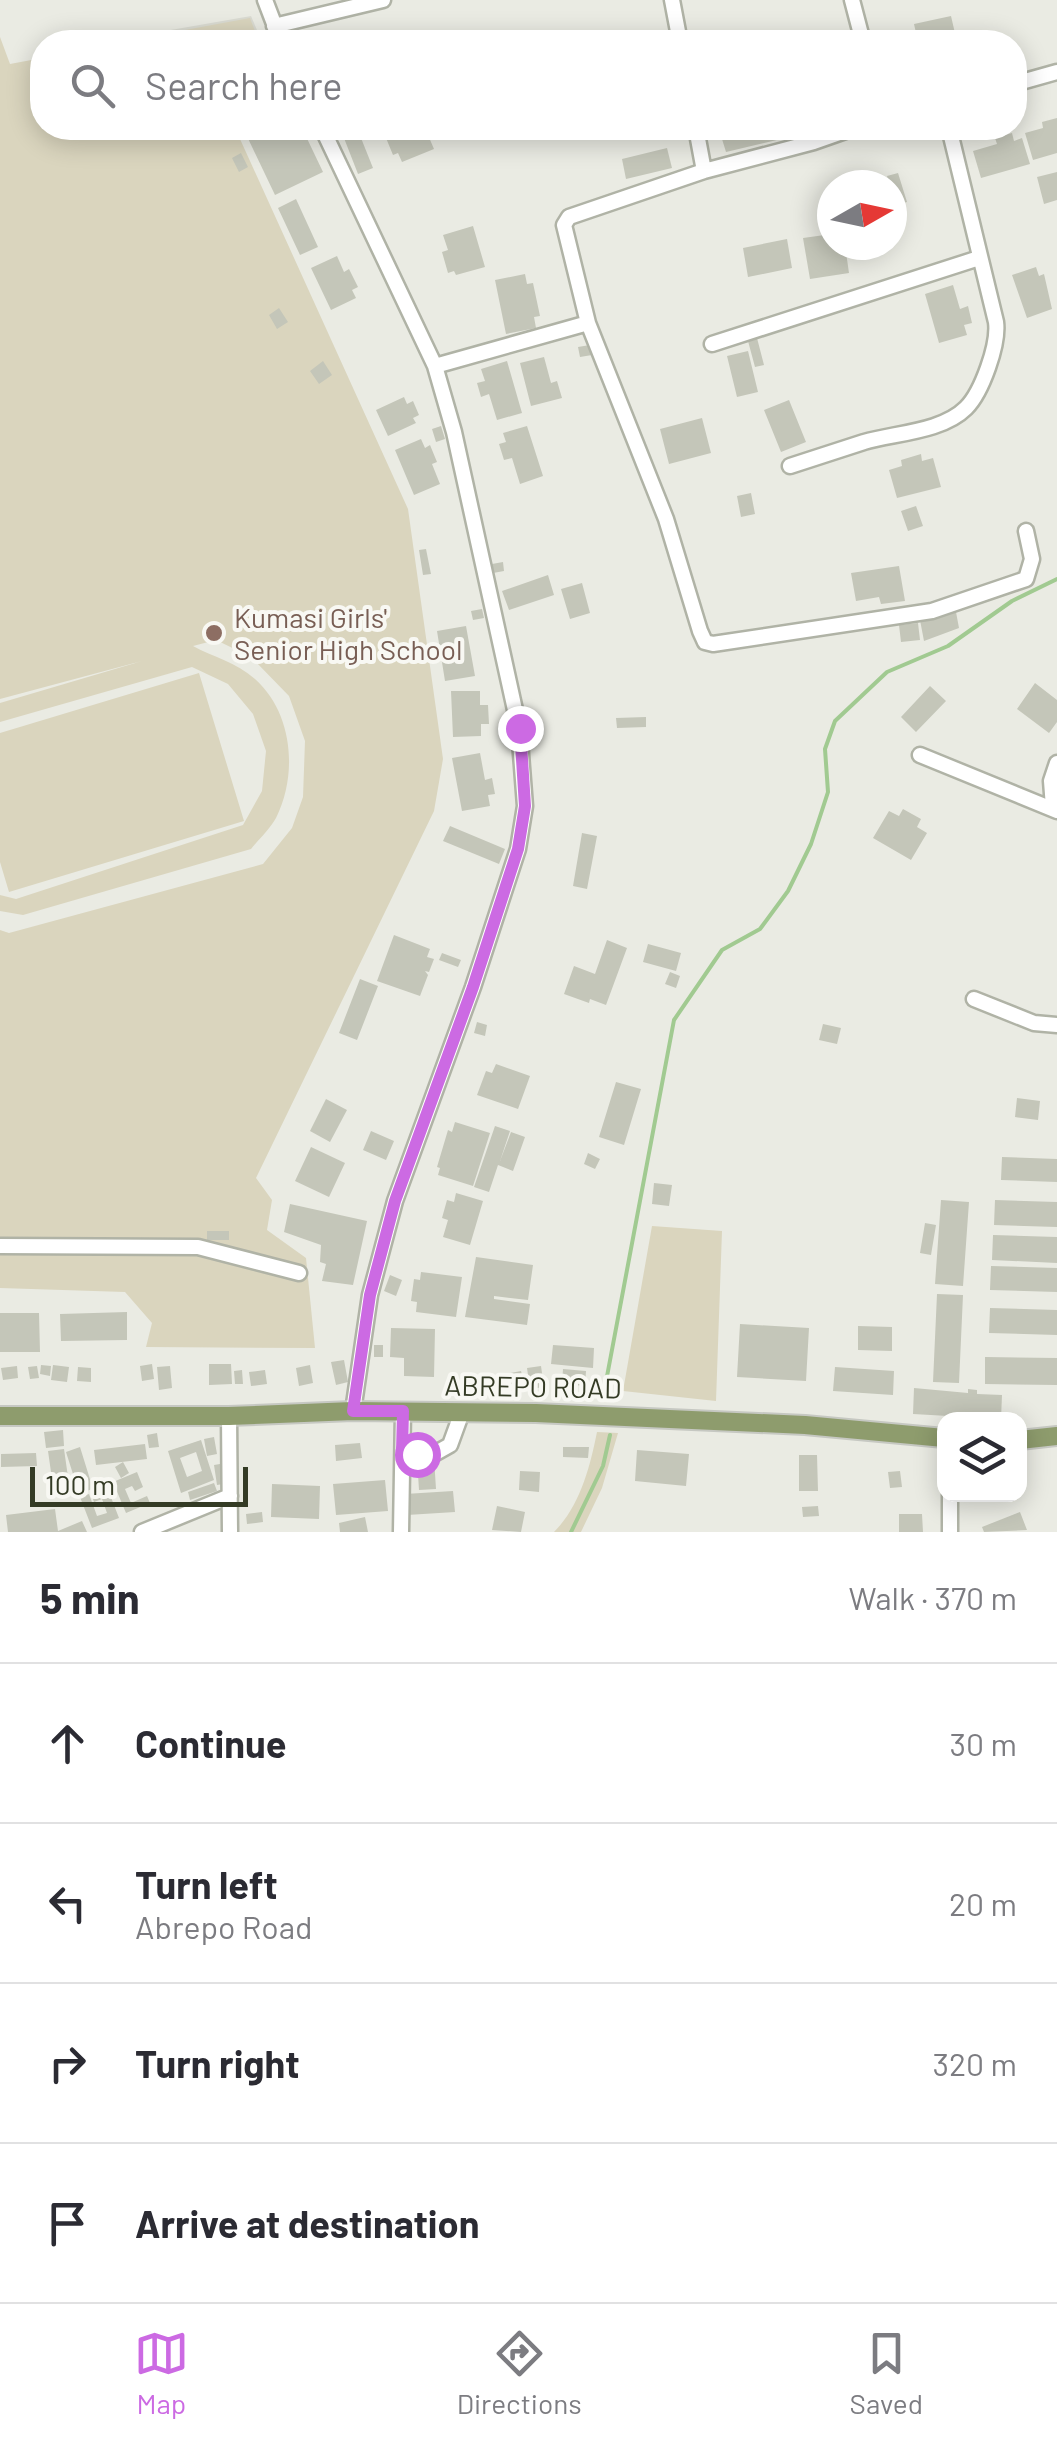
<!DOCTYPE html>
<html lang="en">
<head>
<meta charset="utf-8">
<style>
  :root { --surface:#fff; --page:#f7f7f7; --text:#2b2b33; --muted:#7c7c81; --line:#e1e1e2; --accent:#cc6ae3 }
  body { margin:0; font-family:Barlow,sans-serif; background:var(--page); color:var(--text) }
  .controls { position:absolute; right:30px; bottom:30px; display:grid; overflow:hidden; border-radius:20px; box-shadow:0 5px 25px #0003 }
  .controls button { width:90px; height:90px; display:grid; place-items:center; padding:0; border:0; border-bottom:2px solid var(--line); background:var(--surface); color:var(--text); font:50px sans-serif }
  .compass { position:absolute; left:817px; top:170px; width:90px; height:90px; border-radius:50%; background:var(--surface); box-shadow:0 5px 25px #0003; rotate:81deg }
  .scale { position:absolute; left:30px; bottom:25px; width:218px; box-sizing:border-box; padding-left:10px; border:5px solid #343b25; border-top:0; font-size:28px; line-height:35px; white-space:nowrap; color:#343b25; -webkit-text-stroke:8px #f8f8f3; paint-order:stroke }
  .stop { position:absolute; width:30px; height:30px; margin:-22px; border:8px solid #cc6ae3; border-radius:50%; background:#fff }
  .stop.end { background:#cc6ae3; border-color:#fff; box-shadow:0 2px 10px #0008 }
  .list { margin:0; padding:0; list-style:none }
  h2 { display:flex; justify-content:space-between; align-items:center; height:130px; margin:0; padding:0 40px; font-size:42px }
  h2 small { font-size:32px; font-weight:400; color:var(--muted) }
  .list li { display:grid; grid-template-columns:65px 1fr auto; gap:30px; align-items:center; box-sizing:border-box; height:160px; padding:0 40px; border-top:2px solid var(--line) }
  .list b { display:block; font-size:38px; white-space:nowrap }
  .list p { margin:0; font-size:32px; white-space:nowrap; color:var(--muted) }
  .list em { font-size:32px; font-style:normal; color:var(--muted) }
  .icon { flex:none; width:55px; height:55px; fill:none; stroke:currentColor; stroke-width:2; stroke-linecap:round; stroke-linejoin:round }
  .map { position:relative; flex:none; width:1057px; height:1532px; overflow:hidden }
  .search { position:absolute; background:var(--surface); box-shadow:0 5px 25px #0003; left:30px; right:30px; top:30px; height:110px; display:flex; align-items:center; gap:25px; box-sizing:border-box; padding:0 35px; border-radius:40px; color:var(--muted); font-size:38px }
  .sheet { height:770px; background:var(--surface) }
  nav { display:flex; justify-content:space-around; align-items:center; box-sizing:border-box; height:140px; border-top:2px solid var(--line); background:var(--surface); font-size:28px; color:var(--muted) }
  nav a { display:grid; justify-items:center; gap:5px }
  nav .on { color:var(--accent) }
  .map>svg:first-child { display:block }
  .built { fill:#dadbd2 }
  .green { fill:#dad5be }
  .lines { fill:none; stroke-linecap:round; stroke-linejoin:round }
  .stream { stroke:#a1ca91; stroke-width:4 }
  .building { fill:#c4c6b9; fill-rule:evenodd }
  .minor-tunnel { stroke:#c6c8bd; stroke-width:14; stroke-dasharray:14 7; stroke-linecap:butt }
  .minor-casing { stroke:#b0b3a6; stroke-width:19 }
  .major-casing { stroke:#c6c8c2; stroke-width:22 }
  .minor { stroke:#fff; stroke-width:14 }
  .major { stroke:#8e9c6d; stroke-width:18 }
  .route { stroke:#cc6ae3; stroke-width:12 }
  .education-dot { fill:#8d6e63; stroke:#f8f8f3; stroke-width:4 }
  .labels { text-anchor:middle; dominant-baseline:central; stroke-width:8; stroke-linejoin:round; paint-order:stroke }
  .education-label { font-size:28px; fill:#785e54; stroke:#f8f8f3; text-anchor:start }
  .street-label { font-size:28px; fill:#343b25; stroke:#f8f8f3 }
</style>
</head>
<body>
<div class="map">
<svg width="1057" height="1532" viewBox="0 0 1057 1532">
  <rect width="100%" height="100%" fill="#eaebe3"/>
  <path class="built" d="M251,16l11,26h-160z"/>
  <path class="green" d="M250,18l9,24h-139z
    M0,37l10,27 32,-6v70h193l173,381 35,250 -9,52 -178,367 16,22 -5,30 39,28 9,90 -169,-1 6,-24 -27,-31 -125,-4v-358l9,3 254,-69 29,-36 11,-31 2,-56 -16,-45 -38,-39 -35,-17 -23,6c20,11 43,16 62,33 38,34 43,95 21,139 -6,11 -17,21 -25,31l-228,66 -23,-4v-16l16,4 227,-74 19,-34 4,-40 -13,-37 -25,-30 -36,-17 -192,55v-19l142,-42 -142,38z
    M199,673l45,148 -235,71 -9,-30v-129z
    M652,1226l70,5 -6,170 -93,-10z
    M597,1432l21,1 -16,55 -21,44h-27c26,-26 36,-65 43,-100z"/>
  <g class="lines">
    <path class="stream" d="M605,1387l69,-367 48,-70 38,-21 28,-38 23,-47 17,-52 -3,-43 10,-28 52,-49 61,-26 64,-45 45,-22
      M571,1532l32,-66 7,-31"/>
  </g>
  <path class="building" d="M951,16l6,26h-39l-4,-18z
    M1057,118v35l-24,7 -8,-27 18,-5 -1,-6z
    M243,128h59l21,44 -48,23z
    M357,128l16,40 -15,6 -16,-41z
    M388,128h37l9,21 -32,13 -4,-9 -5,2 -7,-17 5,-2z
    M768,128h10l3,11 -55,13 -4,-13z
    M1012,133l2,8 8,-3 8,26 -49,14 -8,-27 24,-7 -2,-6z
    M667,148l5,20 -46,11 -4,-20z
    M241,153l7,14 -9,5 -7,-14z
    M1057,172v28l-13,4 -7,-27z
    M898,173l9,29 -11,3 -9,-29z
    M296,199l22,48 -18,8 -22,-47z
    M473,226l12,41 -29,8 -2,-4 -6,2 -6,-21 6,-2 -5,-15z
    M832,234v11h13l4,28 -39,6 -7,-41z
    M787,239l5,29 -44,9 -5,-29z
    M337,256l7,16 5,-3 9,18 -6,3 4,8 -25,12 -20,-42z
    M1036,267l3,9 5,-2 8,35 -25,9 -15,-43z
    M525,274l2,10 6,-1 7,33 -6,1 2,11 -30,6 -11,-54z
    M953,285l7,24 8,-3 4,17 -8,2 3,10 -28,8 -14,-49z
    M279,308l9,14 -11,7 -8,-14z
    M757,338l7,27 -9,2 -7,-26z
    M590,345l2,10 -12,2 -2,-10z
    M748,351l10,41 -21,5 -10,-41z
    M544,357l7,26 6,-2 5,17 -31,8 -11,-43z
    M323,361l9,14 -13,9 -9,-13z
    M507,361l15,52 -25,7 -8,-26 -8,3 -4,-14 8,-2 -4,-12z
    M404,397l3,7 6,-3 6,14 -6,3 3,5 -28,13 -12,-26z
    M789,400l17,42 -25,10 -17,-42z
    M702,418l9,35 -42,11 -9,-35z
    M441,426l4,13 -9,3 -4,-13z
    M527,426l16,50 -23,8 -8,-26 -8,2 -5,-16 7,-2 -3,-9z
    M421,439l4,9 5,-3 7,17 -5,2 8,20 -26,11 -19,-45z
    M921,454l1,7 11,-3 8,29 -44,11 -8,-28 13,-4 -1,-6z
    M751,493l4,21 -14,3 -4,-21z
    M916,506l7,20 -15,5 -7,-20z
    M426,549l5,25 -8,1 -4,-25z
    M503,562l1,9 -11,2 -1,-9z
    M899,566l6,35 -24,3 -2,-7 -23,4 -5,-28z
    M548,575l6,20 -45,15 -7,-19z
    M582,583l8,30 -20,6 -9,-30z
    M482,609l2,9 -11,2 -2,-9z
    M956,612l3,16 -35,13 -4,-21z
    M918,623l2,17 -19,2 -2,-17z
    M466,626l9,50 -30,5 -8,-50z
    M1035,683l22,17v22l-8,11 -32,-24z
    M930,686l16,15 -30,31 -15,-15z
    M451,691h29v14h8l1,19h-8v12l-28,1z
    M646,717v10l-29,1 -1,-10z
    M480,753l5,27 7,-2 3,16 -7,1 2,11 -28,5 -10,-53z
    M903,809l18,10 -4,8 10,6 -16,27 -38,-22 16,-27 10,5z
    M450,826l55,23 -6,15 -56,-23z
    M582,833l15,3 -10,53 -14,-3z
    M394,935l36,14 -3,8 7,2 -5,13 -4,-1 3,4 -8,21 -43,-15z
    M607,940l20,8 -21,57 -16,-6 -1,4 -25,-9 10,-28 21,8z
    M648,944l33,9 -5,18 -33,-9z
    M442,953l19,7 -3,7 -19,-7z
    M670,972l10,4 -4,12 -11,-4z
    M360,979l18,7 -21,54 -18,-7z
    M477,1022l10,3 -2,11 -11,-3z
    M823,1024l18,4 -4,16 -18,-4z
    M496,1064l34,12 -12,33 -41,-14 9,-24 6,2z
    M616,1082l25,7 -17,56 -25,-8z
    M1017,1098l23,3 -2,19 -23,-3z
    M326,1099l21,11 -17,32 -20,-11z
    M455,1122l35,11 -17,53 -35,-11 2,-7 -3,-1 11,-37 4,2z
    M495,1126l15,5 -10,30 11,-29 14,5 -12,34 -15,-6 -9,27 -15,-5z
    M371,1131l23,10 -8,19 -23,-10z
    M311,1147l34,16 -16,34 -34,-16z
    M588,1153l12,6 -5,10 -11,-5z
    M1002,1157l55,2v23l-56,-2z
    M654,1183l18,2 -3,21 -17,-2z
    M456,1193l27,8 -13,44 -27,-8 5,-17 -6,-2 5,-18 7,2z
    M941,1200l28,2 -6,84 -28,-2z
    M995,1200l62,2v25l-63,-2z
    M290,1204l77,17 -14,64 -31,-4 4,-17 -6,-2 1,-17 -37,-13z
    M925,1223l11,2 -5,30 -11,-2z
    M207,1231h22v9h-22z
    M993,1235l64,2v26l-65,-3z
    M476,1257l57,8 -5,35 -34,-4v3l36,5 -3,21 -62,-8z
    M991,1266l66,2v24l-67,-2z
    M421,1272l41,5 -6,40 -40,-5 1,-10 -6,-1 3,-22 6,1z
    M390,1275l12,5 -6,16 -12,-5z
    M937,1294l26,1 -4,88 -26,-1z
    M990,1308l67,2v25l-68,-2z
    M127,1312v28l-66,1 -1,-27z
    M0,1313h39l1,39h-40z
    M740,1324l69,4 -3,53 -69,-4z
    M858,1326l34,1v24l-34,-1z
    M391,1328l44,1 -1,48 -30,-1v-18l-14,-1z
    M374,1345h9v12h-9z
    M553,1345l41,3 -1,20 -42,-4z
    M985,1357l72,1v27l-72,-1z
    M344,1360l4,22 -12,3 -5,-23z
    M152,1364l2,15 -12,2 -2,-15z
    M209,1364h22l1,20 -23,1z
    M41,1365l10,1 -1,10 -10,-2z
    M53,1365l16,2 -2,15 -16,-2z
    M310,1365l3,18 -14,3 -3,-18z
    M17,1366l1,12 -15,2 -2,-12z
    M37,1366l2,12 -9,1 -2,-12z
    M170,1366l2,22 -13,2 -2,-23z
    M541,1366l3,21 -14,2 -3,-21z
    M78,1367l13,1v14l-14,-1z
    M835,1367l59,4 -1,24 -60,-4z
    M563,1369l23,2 -1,15 -23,-2z
    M242,1370l1,14h-8l-1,-13z
    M265,1370l2,14 -16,2 -2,-14z
    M521,1371l3,12 -16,3 -2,-12z
    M914,1388l54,5v-4l9,1v4l25,1 -1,24 -88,-5z
    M63,1430l1,16 -18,2 -2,-16z
    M157,1433l2,14 -10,1 -2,-13z
    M214,1437l3,17 -10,2 -3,-17z
    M201,1440l13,40 -33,13 -13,-42zM196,1452l6,19 -15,6 -7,-19z
    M433,1442l3,47 -17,1 -3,-47z
    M360,1443l2,15 -26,3 -1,-16z
    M145,1444l2,15 -51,6 -2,-15z
    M80,1447l13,42 -14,4 -13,-41z
    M563,1447h26l-1,11 -25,-1z
    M64,1449l4,28 -16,2 -4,-28z
    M637,1450l52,4 -3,32 -51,-5z
    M36,1453l1,13 -36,1v-13z
    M799,1455h18l1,36h-19z
    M123,1462l6,11 -8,5 -6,-11z
    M220,1464l3,20 -6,1 -3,-20z
    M520,1471l20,1 -1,20 -20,-2z
    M900,1471l2,16 -12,1 -2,-16z
    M137,1472l6,15 -8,4 -3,-5 -7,3 6,14 16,-7 3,7 -24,10 -13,-31z
    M385,1480l3,31 -52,4 -3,-31z
    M214,1483l3,8 -27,9 -2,-8z
    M272,1484l48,2 -1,33 -48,-2z
    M107,1487l12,31 -27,10 -12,-31 9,-3 8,22 10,-3 -5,-14 -8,3 -3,-9z
    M453,1491l2,21 -48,3 -2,-21z
    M497,1506l28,6 -4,20 -29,-2z
    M818,1506l1,10 -16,1 -1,-10z
    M55,1509l3,22 24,-10 5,11h-79l-2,-17z
    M262,1512l1,10 -16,2 -1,-10z
    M1020,1512l7,18 -43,2 -2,-5z
    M899,1514h23l1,18h-24z
    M365,1517l3,15h-28l-1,-9z"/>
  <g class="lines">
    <path class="minor-tunnel" d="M417,1454h17"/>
    <defs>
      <path id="minor" d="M265,0l16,42
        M672,0l8,42
        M852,0l11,42
        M274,26l109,-26
        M1014,84l43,-12
        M322,128l113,238 19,66 65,296 6,78 -7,43 -45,138 -78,214 -25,94 -17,116
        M696,128l8,43
        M854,128l-40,14 -110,29 -135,46 -5,8 24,98 78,196 34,112 5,11 8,2 219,-33 94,-32 6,-20 -6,-28
        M712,344l267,-86
        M435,366l153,-43
        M790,466c25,-8 49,-16 74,-24 31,-9 78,-10 102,-34 16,-16 33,-64 30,-86l-47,-194
        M920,755l137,56
        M1053,807l-2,-26 6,-18
        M974,999l60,24 23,2
        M0,1246l198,1 101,26
        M229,1416l1,116
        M434,1454l16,-9 12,-33
        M950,1494v38
        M142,1532l88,-36
        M401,1532l2,-121"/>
      <path id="major" d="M0,1416h229l124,-5 183,2 269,12 139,13
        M1020,1440l37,-4"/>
    </defs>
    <use href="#minor" class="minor-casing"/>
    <use href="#major" class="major-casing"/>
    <use href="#minor" class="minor"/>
    <use href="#major" class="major"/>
  </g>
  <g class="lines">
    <path class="route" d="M417,1454l-15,-2 1,-41h-50l17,-116 25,-94 78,-214 45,-138 7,-43 -5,-78"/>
  </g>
  <circle class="education-dot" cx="214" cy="633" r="10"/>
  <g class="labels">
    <g class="education-label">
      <text x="234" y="617">Kumasi Girls'<tspan x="234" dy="32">Senior High School</tspan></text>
    </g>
    <g class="street-label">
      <text transform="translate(533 1386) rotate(1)">ABREPO ROAD</text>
    </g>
  </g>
</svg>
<div class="controls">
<button><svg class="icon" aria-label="layers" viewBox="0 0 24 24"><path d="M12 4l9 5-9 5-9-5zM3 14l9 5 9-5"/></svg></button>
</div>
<svg class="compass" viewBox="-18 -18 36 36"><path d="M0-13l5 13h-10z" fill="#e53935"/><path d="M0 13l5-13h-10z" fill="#7c7c81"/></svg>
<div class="scale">100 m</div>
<div class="stop" style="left:417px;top:1454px"></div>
<div class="stop end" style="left:520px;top:728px"></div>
<div class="search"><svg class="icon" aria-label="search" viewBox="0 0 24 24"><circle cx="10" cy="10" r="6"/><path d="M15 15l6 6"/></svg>Search here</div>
</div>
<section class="sheet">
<h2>5 min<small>Walk · 370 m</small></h2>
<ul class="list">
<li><svg class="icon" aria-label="ahead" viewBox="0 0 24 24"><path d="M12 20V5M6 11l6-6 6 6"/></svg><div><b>Continue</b></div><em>30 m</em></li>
<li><svg class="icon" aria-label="left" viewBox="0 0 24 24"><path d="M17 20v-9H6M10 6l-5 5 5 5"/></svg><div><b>Turn left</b><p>Abrepo Road</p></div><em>20 m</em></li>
<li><svg class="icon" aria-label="right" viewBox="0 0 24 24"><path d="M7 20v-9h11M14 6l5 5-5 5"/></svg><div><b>Turn right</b></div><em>320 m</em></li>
<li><svg class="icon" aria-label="arrive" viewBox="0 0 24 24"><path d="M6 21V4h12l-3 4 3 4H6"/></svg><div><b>Arrive at destination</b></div></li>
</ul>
</section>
<nav>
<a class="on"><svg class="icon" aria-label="map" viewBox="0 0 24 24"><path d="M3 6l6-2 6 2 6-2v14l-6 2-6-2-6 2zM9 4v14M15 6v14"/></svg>Map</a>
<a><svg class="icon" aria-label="directions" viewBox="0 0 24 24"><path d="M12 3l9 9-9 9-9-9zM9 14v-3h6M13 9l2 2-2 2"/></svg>Directions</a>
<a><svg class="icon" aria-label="saved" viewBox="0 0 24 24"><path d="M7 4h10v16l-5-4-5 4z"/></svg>Saved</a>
</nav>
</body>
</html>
